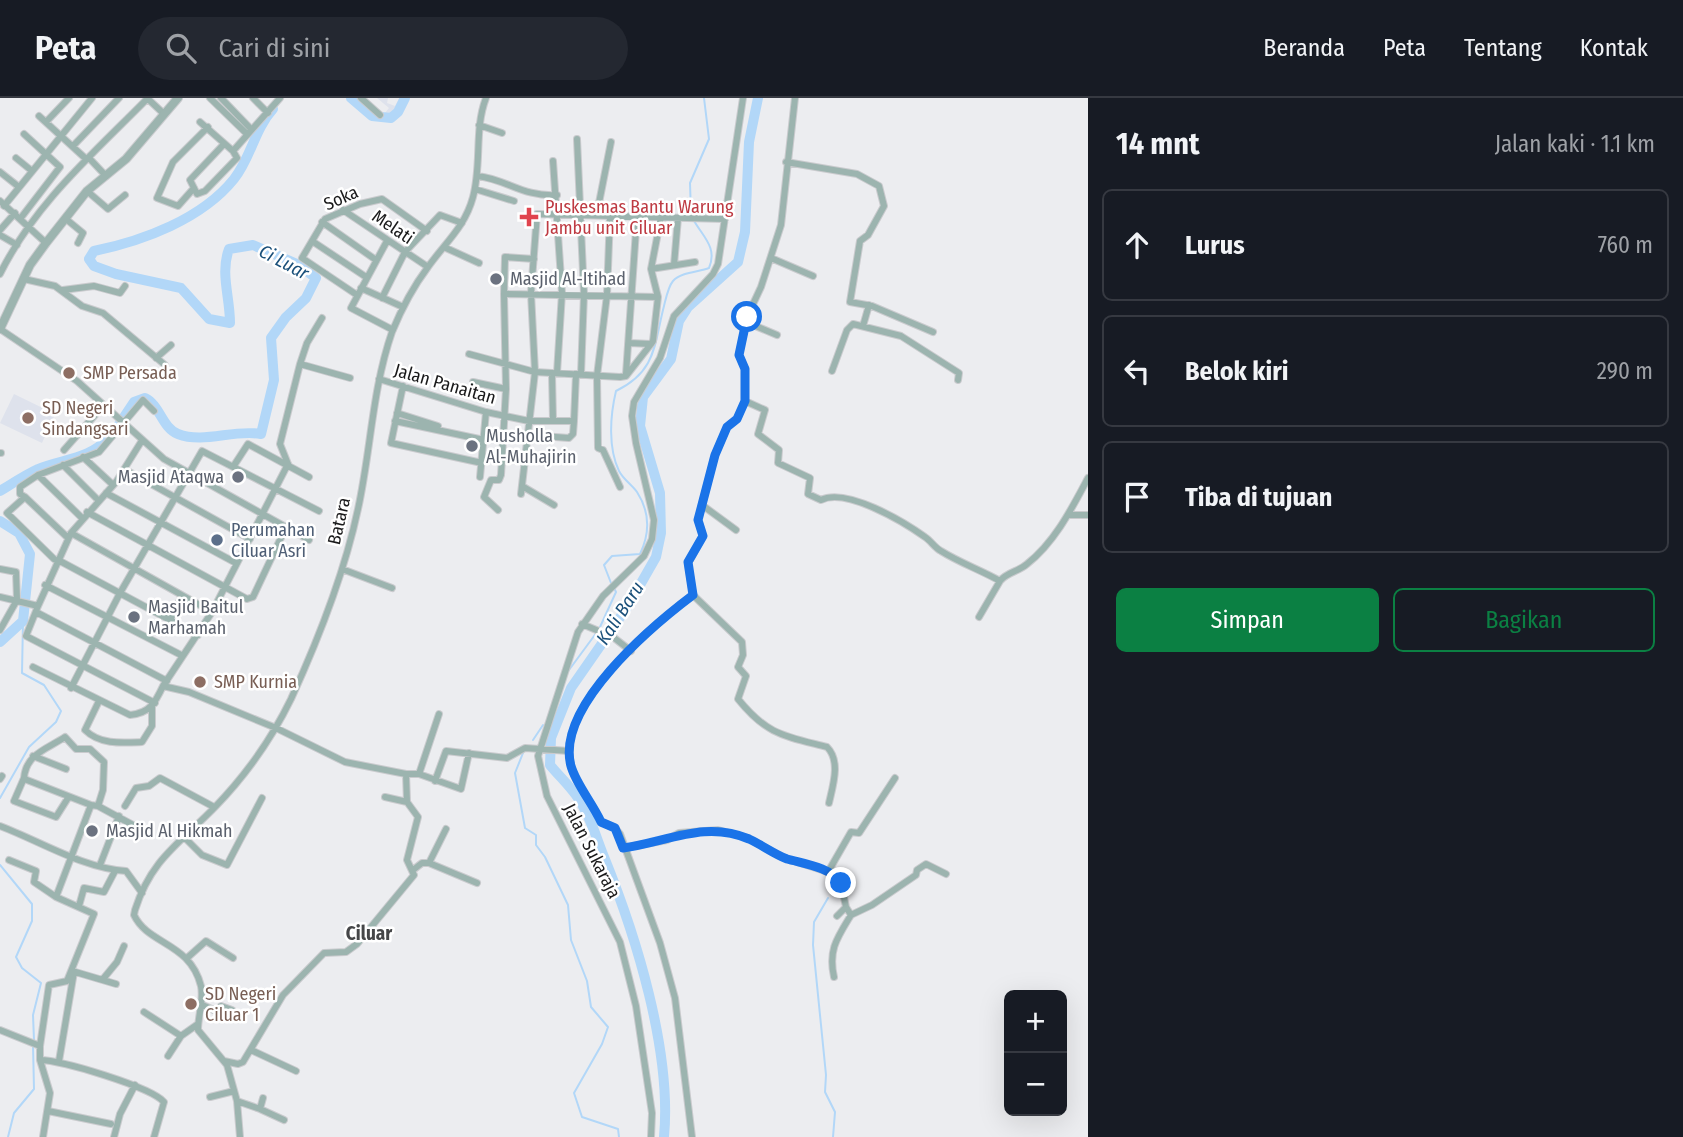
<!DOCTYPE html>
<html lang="id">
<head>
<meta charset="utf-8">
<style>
  :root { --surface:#171b24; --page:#242831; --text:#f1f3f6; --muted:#9ea1a6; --line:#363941; --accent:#0b8043 }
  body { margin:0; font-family:"Fira Sans Condensed",sans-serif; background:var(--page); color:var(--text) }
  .controls { position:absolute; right:21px; bottom:21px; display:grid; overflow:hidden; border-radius:10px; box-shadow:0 7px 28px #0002 }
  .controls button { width:63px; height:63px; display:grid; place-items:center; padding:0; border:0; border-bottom:2px solid var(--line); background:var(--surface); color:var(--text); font:35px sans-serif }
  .stop { position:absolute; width:21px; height:21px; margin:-16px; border:5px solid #1a73e8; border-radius:50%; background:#fff }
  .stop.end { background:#1a73e8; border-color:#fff; box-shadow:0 2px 7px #0008 }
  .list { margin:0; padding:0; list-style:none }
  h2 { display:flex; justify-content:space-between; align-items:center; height:91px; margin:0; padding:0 28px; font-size:30px }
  h2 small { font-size:23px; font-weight:400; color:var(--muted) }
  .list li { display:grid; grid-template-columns:46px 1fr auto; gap:21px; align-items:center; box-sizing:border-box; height:112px; margin:0 14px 14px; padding:0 14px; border:2px solid var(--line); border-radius:10px }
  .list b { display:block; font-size:26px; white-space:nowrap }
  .list em { font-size:23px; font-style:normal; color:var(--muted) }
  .actions { display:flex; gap:14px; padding:21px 28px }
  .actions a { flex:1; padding:16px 0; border:2px solid var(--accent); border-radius:10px; text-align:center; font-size:24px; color:var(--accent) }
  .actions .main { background:var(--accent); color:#fff }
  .icon { flex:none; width:38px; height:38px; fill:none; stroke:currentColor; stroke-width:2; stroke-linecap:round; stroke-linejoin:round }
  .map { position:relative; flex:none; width:1088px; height:1039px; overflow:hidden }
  header { display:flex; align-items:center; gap:42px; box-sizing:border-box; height:98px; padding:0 35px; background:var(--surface); border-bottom:2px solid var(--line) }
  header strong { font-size:33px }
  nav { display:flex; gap:38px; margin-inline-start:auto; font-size:24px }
  .search { width:490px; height:63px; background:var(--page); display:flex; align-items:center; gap:18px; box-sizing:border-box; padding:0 24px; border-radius:38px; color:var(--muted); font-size:26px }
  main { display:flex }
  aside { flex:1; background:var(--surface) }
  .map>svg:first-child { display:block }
  .built { fill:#dee2ec }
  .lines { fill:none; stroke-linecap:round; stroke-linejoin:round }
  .stream { stroke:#b2d7f8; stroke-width:2 }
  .river { stroke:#b2d7f8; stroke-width:10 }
  .minor-casing { stroke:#cacbce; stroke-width:8 }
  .tertiary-casing { stroke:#cacbce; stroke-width:10 }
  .minor { stroke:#9cb4af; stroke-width:6 }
  .tertiary { stroke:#9cb4af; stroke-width:8 }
  .route { stroke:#1a73e8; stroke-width:9 }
  .health-dot { fill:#e0444e; stroke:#fff; stroke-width:2.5 }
  .worship-dot { fill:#6b7280; stroke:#fff; stroke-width:2.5 }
  .education-dot { fill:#8d6e63; stroke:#fff; stroke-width:2.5 }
  .service-dot { fill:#5c6f8a; stroke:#fff; stroke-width:2.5 }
  .labels { text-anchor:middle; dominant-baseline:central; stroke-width:5; stroke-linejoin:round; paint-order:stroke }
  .street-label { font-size:18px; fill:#1a1a1b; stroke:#fff }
  .health-label { font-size:18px; fill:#be3a42; stroke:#fff; text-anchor:start }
  .worship-label { font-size:18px; fill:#5b616d; stroke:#fff; text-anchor:start }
  .education-label { font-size:18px; fill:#785e54; stroke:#fff; text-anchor:start }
  .service-label { font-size:18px; fill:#4e5e75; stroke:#fff; text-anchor:start }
  .water-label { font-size:19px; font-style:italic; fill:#1a507a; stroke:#fff }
  .neighbourhood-label { font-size:19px; font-weight:bold; fill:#454648; stroke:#fff }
</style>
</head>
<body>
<header>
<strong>Peta</strong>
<div class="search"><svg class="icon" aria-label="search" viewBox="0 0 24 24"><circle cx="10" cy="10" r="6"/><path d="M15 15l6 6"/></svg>Cari di sini</div>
<nav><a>Beranda</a><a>Peta</a><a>Tentang</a><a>Kontak</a></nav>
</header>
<main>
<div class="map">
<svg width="1088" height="1039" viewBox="0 0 1088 1039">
  <rect width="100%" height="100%" fill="#ecedf0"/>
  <path class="built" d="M362,0l22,16 5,-6 -12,-10h11l-1,5 8,3 4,-8h4l-15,22z
    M14,296l41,20 -13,29 -42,-20z"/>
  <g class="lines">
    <path class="stream" d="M691,116l-1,-31 19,-44 -5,-41
      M611,485l-7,-18 8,-9 28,-2c10,-21 10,-42 -3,-62 -5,-7 -14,-13 -18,-21 -11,-23 -9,-55 -3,-80 41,-20 38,-47 48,-85 2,-8 4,-19 9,-25 8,-9 26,-9 36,-13 9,-21 -7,-32 -16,-49
      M600,529l16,-35 -2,-4
      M569,572l28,-38
      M533,642l10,-15
      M523,655l-8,20 10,55 11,7v10l9,12 23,48 3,35 16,41 4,26 17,20 -6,17 -28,49 8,24 36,12 1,8
      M0,700l29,-51 27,-25 5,-11 -17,-26 -22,-12 1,-52
      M0,767l32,39v17l-16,36 6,11 19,15 -8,32 1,25
      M828,800l-14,24 -1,23 13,130 -1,17 10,20 -2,25
      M8,1039l6,-24 20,-24 -1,-44"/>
    <path class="river" d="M351,0l21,18 19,2 7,-6 7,-14
      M118,328l16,-24 11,-4c15,7 17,30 33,36 26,10 55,-5 83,0l13,-54 -3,-42 15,-21 20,-19 10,-20 -19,-14 -44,-19 -24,4c-9,24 1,48 1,74l-21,-4 -28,-31 -65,-14 -22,-8 -5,-7 5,-8c49,-10 108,-32 140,-72 17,-21 20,-49 39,-70
      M0,393c13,-8 25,-16 38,-22 24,-10 53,-10 70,-31
      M0,423l19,12 11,21 -7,67 -23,21
      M664,1039c8,-86 -28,-201 -60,-280 -8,-20 -14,-42 -26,-59 -8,-12 -19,-22 -28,-33l1,-27 20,-50 57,-82 28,-49 5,-24 -1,-40 -20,-67 3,-29 28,-38 8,-38 9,-14 50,-45 7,-30 4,-90 9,-44"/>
    <defs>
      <path id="minor" d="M147,0l16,15
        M210,0l37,36
        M221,0l29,30
        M253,0l15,15
        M361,0l19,17
        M39,18l46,42
        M46,24l23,-24
        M200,24l33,29
        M479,27l23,8
        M577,41l7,155 -3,80
        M224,46l-34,36 7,14 8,-3 32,-33 -4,-7 47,-53
        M73,48l46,-48
        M16,60l16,13
        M89,60l17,18
        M553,63l9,132 -5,80
        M786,64l71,12 22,12 5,20 -16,29 -8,6 -10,61 22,4 61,26
        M0,74l19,15
        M478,78c30,4 45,21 79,19
        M194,90l-16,18 -21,-8 16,-36 35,-35
        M475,91l39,12
        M87,93l21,18 17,-14
        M0,103l46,42
        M4,108l88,-108
        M343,112l85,57
        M597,115l14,-71
        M610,117l-3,80 -10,81 1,72 5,2 17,37
        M20,121l40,-52 -36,-33
        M66,121l17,14 -5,10
        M322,124l54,38
        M0,132l15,-17
        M0,137l17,10
        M312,143l54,36
        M387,143l-36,67 42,22
        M446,150l33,15
        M771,160l42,18
        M674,167l4,-47
        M651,171l44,-7
        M0,176c35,-71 94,-121 148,-176
        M24,181l31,7 27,20 21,7 62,52
        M361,190l42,19
        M63,192l31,-4 26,7 5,-7
        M504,196l1,-37 29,2
        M357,197l-55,-37 23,-39 35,-15 22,-5 45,32
        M382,200l23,-46 35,-37 22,8
        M746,224l31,13
        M863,228l6,-21
        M0,231l77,52 87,78 145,81
        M629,245l22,1 2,-3 5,-44 -7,-28 10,-52
        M469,256l66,18 85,5 6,-1 25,-32
        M156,260l15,-13
        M300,266l50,14
        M832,273l15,-41 6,-6 48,12 58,37 -1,7
        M552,276l1,46
        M626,276l11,-158
        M379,281l107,33 43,9h45l2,-47
        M473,284l33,7
        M403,288l-12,57 91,20
        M745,303l20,9 -7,24 21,16 -1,13 32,15 -2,16 13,6c25,-13 83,22 104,37 6,4 10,11 16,14 19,12 40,19 59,30 7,-9 18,-9 27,-17 28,-22 45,-56 61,-86
        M397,315l41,13
        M395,323l89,19
        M528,337l41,3 4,-4 1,-13
        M64,352l39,-44
        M0,355h1
        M83,359l28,26
        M288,366l-8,-20 20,-80 7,-21 15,-25
        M63,367l33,33
        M233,369l15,-23 61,33
        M124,371l126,70
        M38,377l43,42
        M480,379l6,-65
        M522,388l32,19
        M106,395l130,70
        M521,396l14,-122 -4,-79 6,-79 188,5
        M25,399l41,39
        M702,407l34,25
        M498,412l-14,-13 7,-17h8l2,-5 5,-86 -2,-95 154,3
        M87,414l160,87 6,-2 33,-70
        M1068,417h20
        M71,435l141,79
        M54,461l-47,-46 18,-16 -5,-3v-7l18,-12 61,-23 44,-52 11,11
        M58,462l140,75
        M0,471l16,3 1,28 -17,30
        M342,471l50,19
        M45,487l138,71
        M693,497l49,47 1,13 -5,12 8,9 -8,23c29,36 46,37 89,48 14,14 6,38 2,56
        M0,499l38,9 -12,30 129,67
        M38,508l33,-73 45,-51 25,-40
        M36,514l131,69
        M979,519l21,-36
        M170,522l12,-24
        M582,526l31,13 18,14
        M33,569l97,48c20,-2 25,-12 33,-29l26,6 87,36 69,34 61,12 1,28 11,15 -11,43 7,15 -57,69 -11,8 -22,1 -41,42 -40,67 -5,2 -14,-3
        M163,588l49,-74 76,-148
        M71,590l49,-95 82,-142 117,60
        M99,603l-14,29c15,15 37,13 57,12l10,-16v-19
        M33,658l33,13
        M406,676h13l42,15 8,-36
        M419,676l20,-60
        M24,680l-10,23 42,16 12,-19
        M0,681l2,-3
        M435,683l11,-30 61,7 18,-10 44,3
        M385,699l22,5
        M98,708l35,19
        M125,708l11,-18 13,-2 11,-8 54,29
        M0,728c40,15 82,42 126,45l16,22
        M183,738l19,19 25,10 35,-67
        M623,750l44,-8 12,-7 39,-3 30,8 34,19 46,15 13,11 5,24 -9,9
        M9,762l27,11 -2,11 22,15
        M429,765l17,-34
        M100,767l19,-49
        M413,772l9,-7h7l48,20
        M828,774l23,-40 8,1 36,-55
        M79,808l5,-18 20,4 11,-21
        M846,809l5,8 21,-10 44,-30 1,-5 9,-6 20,10
        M187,860l19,-17 27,17
        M72,873l44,13
        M834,879c-6,-27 3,-39 17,-62
        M103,881l14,-17 7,-16
        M200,906l16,7 5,-5 11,4
        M144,914l37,24
        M0,932l40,16
        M251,952l45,21
        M168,958l13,-20 17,-12
        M40,962c21,0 111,27 124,42l-10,35
        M59,963l15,-89
        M210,999l24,-6
        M237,1003l23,8 3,-11
        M260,1011l24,11
        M48,1013l63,13
        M43,1039l7,-44 -10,-33v-14l9,-61 18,-4 27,-67 -38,-17 35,-92 -64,-25 -3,-2c2,-24 23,-29 41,-41l11,12h14l14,13 -1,28 -5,16 -7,-1
        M114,1039l6,-23 15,-29
        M240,1039l-3,-36 -10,-36 -29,-35c0,-14 6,-30 3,-44 -11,-44 -53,-41 -67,-71l1,-5c16,-51 45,-67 80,-103 30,-31 57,-69 76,-108 28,-61 53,-124 67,-190 13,-59 14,-119 34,-177 9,-22 21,-45 36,-65 17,-24 37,-40 45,-70 9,-33 1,-68 13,-99
        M651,1039l1,-24 -16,-107 -16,-64 -73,-146 -9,-40 40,-124 25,-36 41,-40 8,-17 2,-19 -18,-77 -4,-27 2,-14 26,-44 14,-42 39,-42 5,-10 25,-166
        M692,1039l-17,-139 -15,-55 -40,-109 -5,-6 -14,-6c-8,-18 -26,-38 -30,-56 -16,-59 81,-140 122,-171l-5,-32 15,-27 -5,-16 17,-65 12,-28 10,-8 8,-18v-32l-6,-14 8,-38 14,-30 20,-62 14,-127"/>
      <path id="tertiary" d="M0,231l30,-64 16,-22 41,-52 39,-32 52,-61"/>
    </defs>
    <use href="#minor" class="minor-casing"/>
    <use href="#tertiary" class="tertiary-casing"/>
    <use href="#minor" class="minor"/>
    <use href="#tertiary" class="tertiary"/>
  </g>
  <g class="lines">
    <path class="route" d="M747,219l-8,38 6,14v32l-8,18 -10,8 -12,28 -17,65 5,16 -15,26 5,33c-41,31 -138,112 -122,171 5,18 22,38 30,56l14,6 8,20c44,-6 82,-28 126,-9 13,6 25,15 38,20 18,5 43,8 54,24"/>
  </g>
  <path class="health-dot" d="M525.5 108.5h7v7h7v7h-7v7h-7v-7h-7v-7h7z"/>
  <g class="worship-dot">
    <circle cx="496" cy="181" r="7"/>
    <circle cx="472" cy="348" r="7"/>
    <circle cx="238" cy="379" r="7"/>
    <circle cx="134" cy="519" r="7"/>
    <circle cx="92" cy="733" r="7"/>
  </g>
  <g class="education-dot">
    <circle cx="69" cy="275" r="7"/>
    <circle cx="28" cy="320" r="7"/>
    <circle cx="200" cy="584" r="7"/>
    <circle cx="191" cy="906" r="7"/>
  </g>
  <circle class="service-dot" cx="217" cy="442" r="7"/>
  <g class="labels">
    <g class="street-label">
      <text transform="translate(341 100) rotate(-24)">Soka</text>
      <text transform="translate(393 129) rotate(34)">Melati</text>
      <text transform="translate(445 286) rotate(16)">Jalan Panaitan</text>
      <text transform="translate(339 423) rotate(-77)">Batara</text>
      <text transform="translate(592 753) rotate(63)">Jalan Sukaraja</text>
    </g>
    <g class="health-label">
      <text x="545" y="109">Puskesmas Bantu Warung<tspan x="545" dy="21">Jambu unit Ciluar</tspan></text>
    </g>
    <g class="worship-label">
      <text x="510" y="181">Masjid Al-Itihad</text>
      <text x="486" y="338">Musholla<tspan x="486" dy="21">Al-Muhajirin</tspan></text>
      <text x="224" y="379" text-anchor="end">Masjid Ataqwa</text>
      <text x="148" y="509">Masjid Baitul<tspan x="148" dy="21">Marhamah</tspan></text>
      <text x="106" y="733">Masjid Al Hikmah</text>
    </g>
    <g class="education-label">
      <text x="83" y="275">SMP Persada</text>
      <text x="42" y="310">SD Negeri<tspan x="42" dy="21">Sindangsari</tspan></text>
      <text x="214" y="584">SMP Kurnia</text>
      <text x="205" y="896">SD Negeri<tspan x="205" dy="21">Ciluar 1</tspan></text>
    </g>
    <g class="service-label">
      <text x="231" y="432">Perumahan<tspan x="231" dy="21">Ciluar Asri</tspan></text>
    </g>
    <g class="water-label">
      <text transform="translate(284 164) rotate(28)">Ci Luar</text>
      <text transform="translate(620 515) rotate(-57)">Kali Baru</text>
    </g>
    <g class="neighbourhood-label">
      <text x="369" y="835">Ciluar</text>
    </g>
  </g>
</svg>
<div class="controls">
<button>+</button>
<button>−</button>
</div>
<div class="stop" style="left:747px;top:219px"></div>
<div class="stop end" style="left:841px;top:785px"></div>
</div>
<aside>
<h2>14 mnt<small>Jalan kaki · 1.1 km</small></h2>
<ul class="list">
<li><svg class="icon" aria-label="ahead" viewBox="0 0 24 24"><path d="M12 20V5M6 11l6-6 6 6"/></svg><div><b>Lurus</b></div><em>760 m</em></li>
<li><svg class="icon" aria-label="left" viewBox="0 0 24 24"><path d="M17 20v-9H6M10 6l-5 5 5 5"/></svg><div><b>Belok kiri</b></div><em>290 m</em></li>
<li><svg class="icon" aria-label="arrive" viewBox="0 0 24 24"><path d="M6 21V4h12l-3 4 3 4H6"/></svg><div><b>Tiba di tujuan</b></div></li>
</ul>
<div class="actions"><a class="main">Simpan</a><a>Bagikan</a></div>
</aside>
</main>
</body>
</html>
